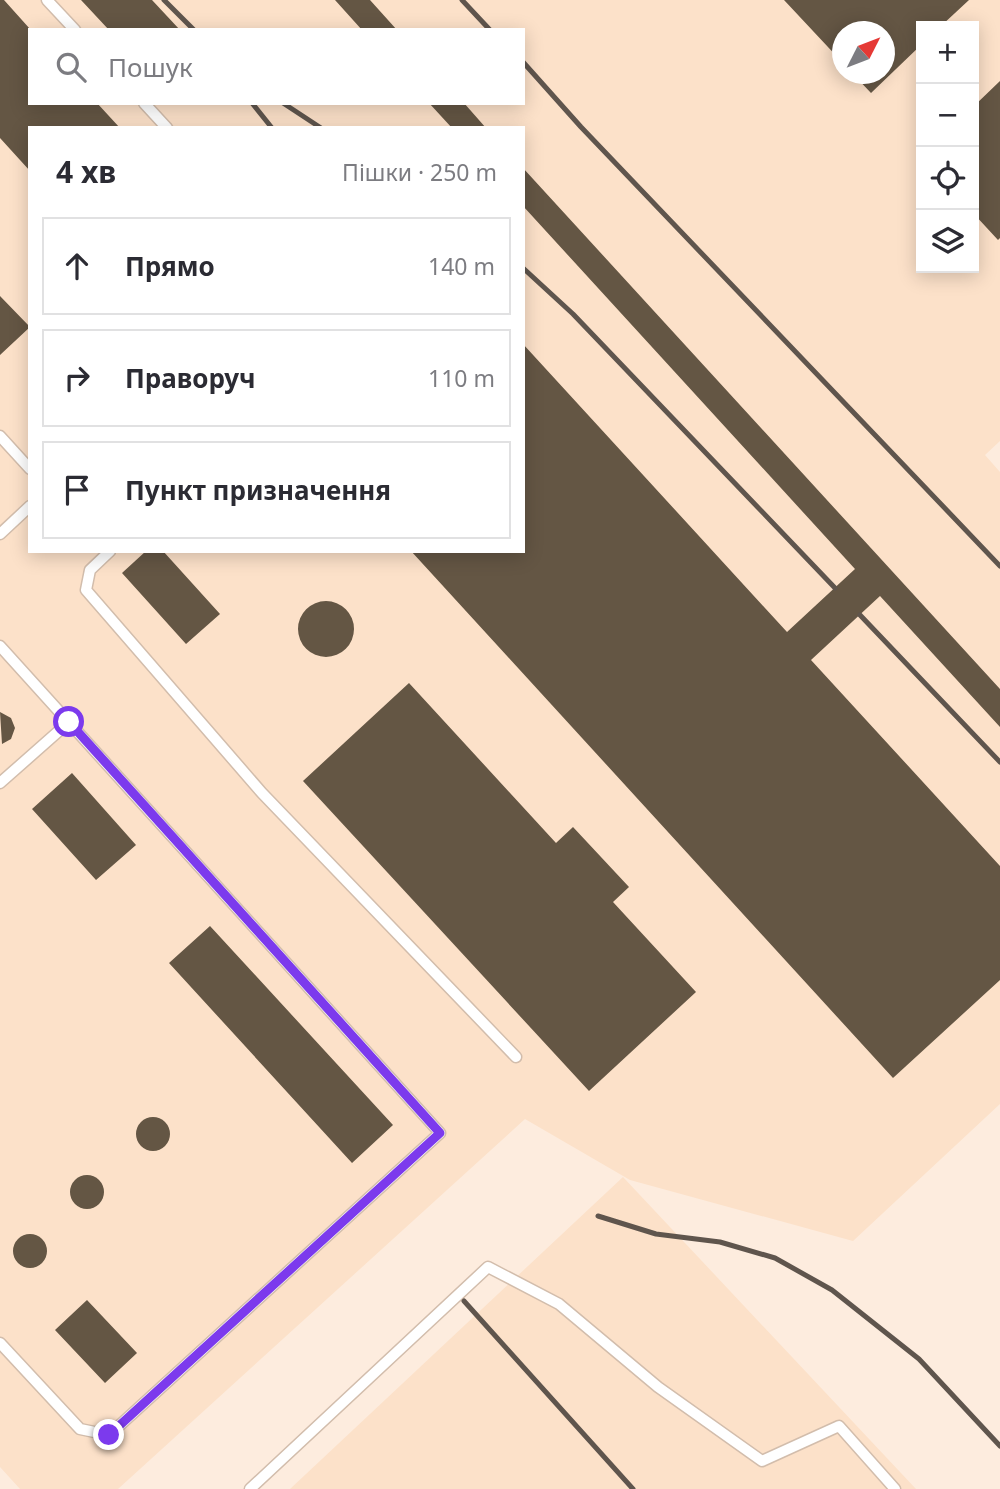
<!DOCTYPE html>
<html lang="uk">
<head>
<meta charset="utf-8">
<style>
  :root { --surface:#fff; --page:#f7f7f7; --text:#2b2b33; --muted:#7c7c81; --line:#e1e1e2 }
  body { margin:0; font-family:"Noto Sans",sans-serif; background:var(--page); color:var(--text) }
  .controls { position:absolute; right:21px; top:21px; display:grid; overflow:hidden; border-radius:0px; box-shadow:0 4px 18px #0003 }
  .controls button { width:63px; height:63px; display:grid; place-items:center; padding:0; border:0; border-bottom:2px solid var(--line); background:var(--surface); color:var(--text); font:35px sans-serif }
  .compass { position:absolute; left:832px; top:21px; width:63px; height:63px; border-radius:50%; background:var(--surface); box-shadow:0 4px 18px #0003; rotate:48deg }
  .stop { position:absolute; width:21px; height:21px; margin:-16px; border:5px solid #7c3aed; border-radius:50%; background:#fff }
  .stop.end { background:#7c3aed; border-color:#fff; box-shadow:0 2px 7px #0008 }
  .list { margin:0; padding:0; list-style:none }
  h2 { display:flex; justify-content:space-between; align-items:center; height:91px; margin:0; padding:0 28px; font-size:30px }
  h2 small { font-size:23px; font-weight:400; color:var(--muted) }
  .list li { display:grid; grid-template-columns:46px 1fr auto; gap:21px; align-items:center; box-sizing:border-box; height:98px; margin:0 14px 14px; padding:0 14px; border:2px solid var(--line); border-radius:0px }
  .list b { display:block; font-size:26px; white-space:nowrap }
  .list em { font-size:23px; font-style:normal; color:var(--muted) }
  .icon { flex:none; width:38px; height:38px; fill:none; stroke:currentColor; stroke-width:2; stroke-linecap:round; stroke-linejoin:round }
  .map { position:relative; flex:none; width:1000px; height:1489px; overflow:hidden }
  .search { position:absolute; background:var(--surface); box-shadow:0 4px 18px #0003; left:28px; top:28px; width:497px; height:77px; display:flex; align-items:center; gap:18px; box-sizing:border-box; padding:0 24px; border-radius:0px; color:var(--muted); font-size:26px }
  .panel { position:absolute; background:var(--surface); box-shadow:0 4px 18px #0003; left:28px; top:126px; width:497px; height:427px; border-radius:0px }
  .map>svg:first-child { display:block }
  .built { fill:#fce1c9; fill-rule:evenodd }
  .building { fill:#645644 }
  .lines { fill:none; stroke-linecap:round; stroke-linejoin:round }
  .lane-casing { stroke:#d2bdac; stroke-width:13 }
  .lane { stroke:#fff; stroke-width:10 }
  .rail { stroke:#5f554d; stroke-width:5 }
  .route { stroke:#7c3aed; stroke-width:9 }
</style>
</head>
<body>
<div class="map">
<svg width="1000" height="1489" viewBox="0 0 1000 1489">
  <rect width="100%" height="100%" fill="#fdecde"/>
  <path class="built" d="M0,0h1000v441l-15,14 15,17v632l-147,137 -223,-61 -105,-61 -407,370h-98l-20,-22zM921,26h53v242h-53zM30,30h493v73h-493zM842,32h42v42h-42zM30,128h493v423h-493z
    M623,1177l293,312h-626z"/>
  <path class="building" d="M0,0h4l26,29v74h67l23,25h-90v43l-30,-33z
    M81,0h71l28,30h-71z
    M335,0h35l27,30h-35z
    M784,0h185l-28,26h-20v19l-50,48 -18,-19h31v-42h-42v30z
    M1000,81v157l-2,2 -24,-26v-108z
    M429,103h35l22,25h-34z
    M523,168l477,521v38l-120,-131 -69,64 189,206v114l-107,98 -482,-527h112v-207l264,288 68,-63 -332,-363z
    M0,296l30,31 -30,28z
    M146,551h17l57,63 -34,30 -64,-71z
    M298 629a28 28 0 1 1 56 0a28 28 0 1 1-56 0Z
    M409,683l147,160 17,-16 56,60 -16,15 83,90 -107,99 -286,-310z
    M0,712l11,6 4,10 -4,11 -9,5z
    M72,773l64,72 -40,35 -64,-71z
    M210,926l183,199 -41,38 -183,-200z
    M136 1134a17 17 0 1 1 34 0a17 17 0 1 1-34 0Z
    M70 1192a17 17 0 1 1 34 0a17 17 0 1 1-34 0Z
    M13 1251a17 17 0 1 1 34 0a17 17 0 1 1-34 0Z
    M87,1300l50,53 -32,30 -50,-53z"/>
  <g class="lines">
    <defs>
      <path id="lane" d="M47,0l28,30
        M144,103l23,25
        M0,436l30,33
        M0,534l30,-28
        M110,551l-20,19 -4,20 176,203 254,264
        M0,646l440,487 -331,302 -29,-6 -80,-86
        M0,783l69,-61
        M250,1489l238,-222 71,37 99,83 104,74 77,-35 56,63"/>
    </defs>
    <use href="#lane" class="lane-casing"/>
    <use href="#lane" class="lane"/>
    <path class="rail" d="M164,0l30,30
      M462,0l28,30
      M523,62l58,65 419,439
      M252,103l20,25
      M283,103l38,25
      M523,268l50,46 262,274
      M860,615l140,147
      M598,1216l58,18 64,8 55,16 57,32 87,69 81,87
      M464,1301l169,188"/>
  </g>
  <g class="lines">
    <path class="route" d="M69,722l371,411 -331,302"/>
  </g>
</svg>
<div class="controls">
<button>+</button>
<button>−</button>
<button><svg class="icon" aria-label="locate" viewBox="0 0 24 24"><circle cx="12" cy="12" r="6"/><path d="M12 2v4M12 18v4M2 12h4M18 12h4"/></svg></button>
<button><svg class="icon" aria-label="layers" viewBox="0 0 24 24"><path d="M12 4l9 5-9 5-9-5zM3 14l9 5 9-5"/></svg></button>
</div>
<svg class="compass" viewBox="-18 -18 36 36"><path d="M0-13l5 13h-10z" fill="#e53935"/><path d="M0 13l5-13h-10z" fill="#7c7c81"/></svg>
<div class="stop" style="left:69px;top:722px"></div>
<div class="stop end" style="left:109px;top:1435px"></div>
<div class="search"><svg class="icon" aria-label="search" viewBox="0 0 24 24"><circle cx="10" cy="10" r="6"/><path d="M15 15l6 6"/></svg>Пошук</div>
<section class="panel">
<h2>4 хв<small>Пішки · 250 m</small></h2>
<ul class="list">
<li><svg class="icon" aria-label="ahead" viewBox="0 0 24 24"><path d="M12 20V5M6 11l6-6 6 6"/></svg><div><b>Прямо</b></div><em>140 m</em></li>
<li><svg class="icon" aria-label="right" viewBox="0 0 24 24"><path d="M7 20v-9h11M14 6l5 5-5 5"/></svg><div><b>Праворуч</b></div><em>110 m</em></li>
<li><svg class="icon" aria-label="arrive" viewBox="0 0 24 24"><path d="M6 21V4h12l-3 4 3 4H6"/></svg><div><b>Пункт призначення</b></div></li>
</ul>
</section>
</div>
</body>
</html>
